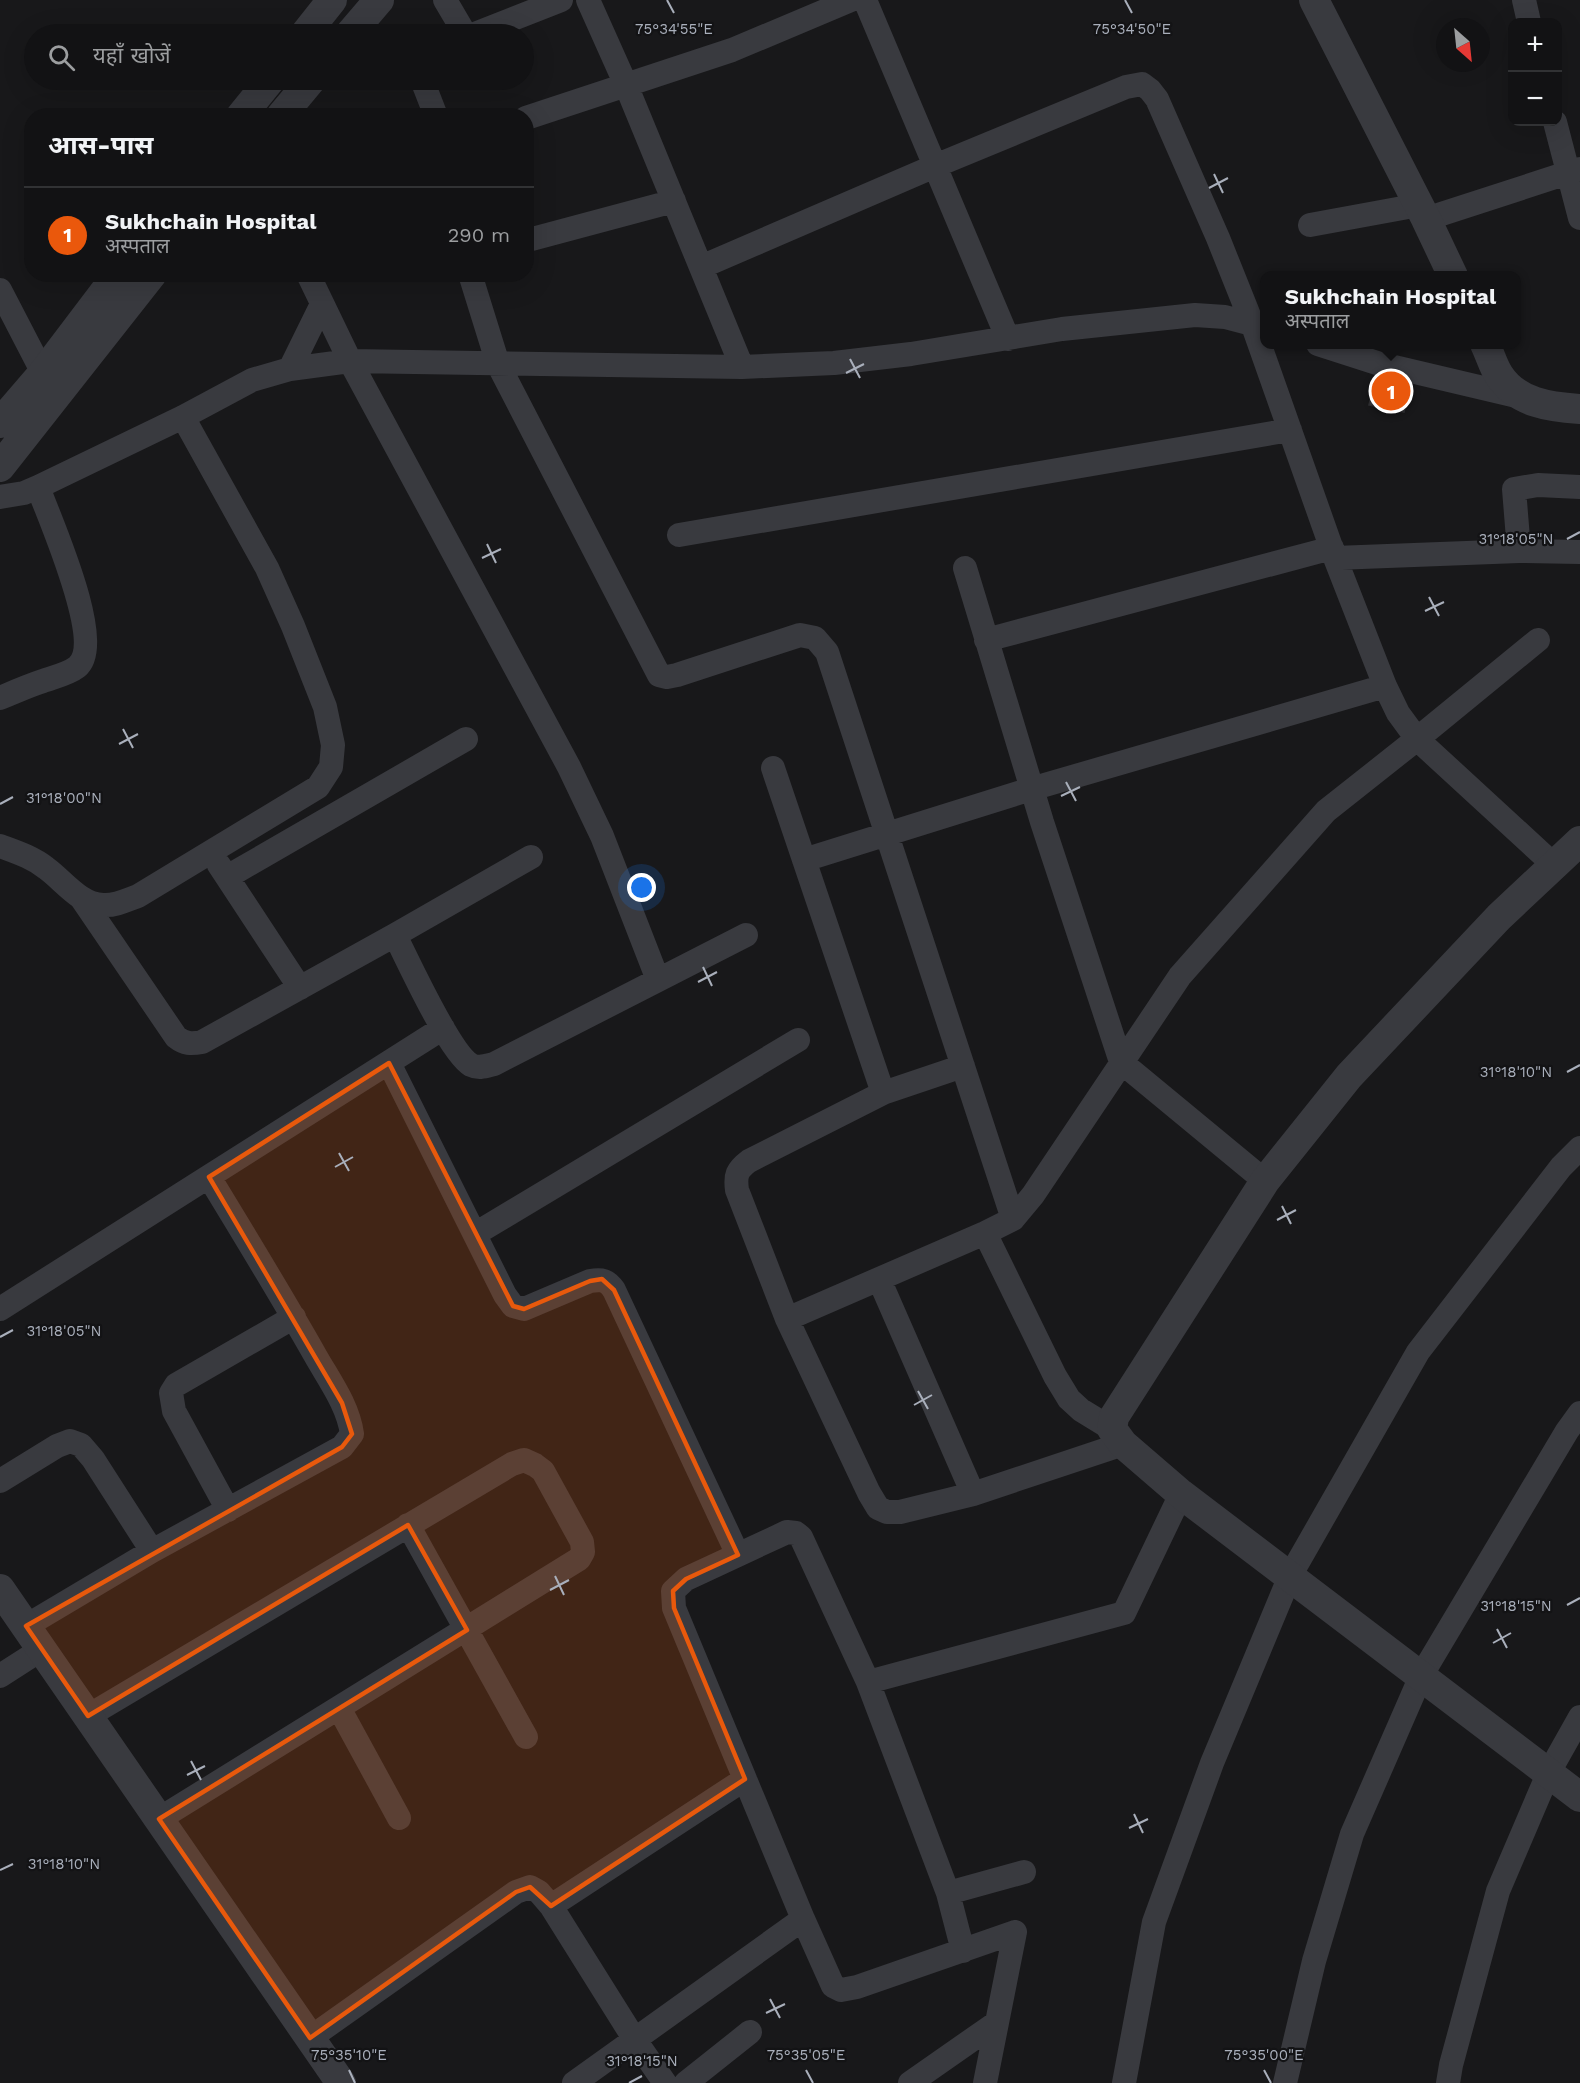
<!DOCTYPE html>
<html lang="hi">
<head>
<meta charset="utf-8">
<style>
  :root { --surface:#121214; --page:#1b1b1d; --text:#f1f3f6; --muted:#9c9ea0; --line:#313234; --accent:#ea580c }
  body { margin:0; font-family:"Work Sans","Noto Sans Devanagari",sans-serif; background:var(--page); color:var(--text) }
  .controls { position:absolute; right:18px; top:18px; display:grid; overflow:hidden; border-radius:12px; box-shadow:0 6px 24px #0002 }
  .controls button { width:54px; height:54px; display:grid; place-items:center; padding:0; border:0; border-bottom:2px solid var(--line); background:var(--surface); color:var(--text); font:30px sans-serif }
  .compass { position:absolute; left:1436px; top:18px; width:54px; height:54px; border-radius:50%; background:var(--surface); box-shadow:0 6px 24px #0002; rotate:153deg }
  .you { position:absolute; left:642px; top:888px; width:21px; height:21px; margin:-15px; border:4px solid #fff; border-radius:50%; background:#1a73e8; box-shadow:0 0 0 9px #1a73e833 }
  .badge { display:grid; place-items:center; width:39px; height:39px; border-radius:50%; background:var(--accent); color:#fff; font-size:20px; font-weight:700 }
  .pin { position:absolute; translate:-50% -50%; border:3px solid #fff; box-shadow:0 2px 6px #0006 }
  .popup { position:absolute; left:1260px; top:271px; width:261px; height:78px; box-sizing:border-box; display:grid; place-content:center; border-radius:12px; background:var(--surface); filter:drop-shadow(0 2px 4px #0005); font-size:20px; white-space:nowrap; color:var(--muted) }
  .popup b { font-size:22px; color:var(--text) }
  .popup::after { content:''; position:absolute; left:50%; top:100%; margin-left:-12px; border:12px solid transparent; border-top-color:var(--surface) }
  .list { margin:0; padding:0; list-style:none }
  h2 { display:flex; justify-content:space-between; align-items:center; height:78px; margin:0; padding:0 24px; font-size:26px }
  h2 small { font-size:20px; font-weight:400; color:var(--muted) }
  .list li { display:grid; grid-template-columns:39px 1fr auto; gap:18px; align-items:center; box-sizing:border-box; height:96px; padding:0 24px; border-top:2px solid var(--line) }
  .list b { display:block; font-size:22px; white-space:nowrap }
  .list p { margin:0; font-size:20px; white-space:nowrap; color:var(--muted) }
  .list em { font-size:20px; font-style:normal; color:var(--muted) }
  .icon { flex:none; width:33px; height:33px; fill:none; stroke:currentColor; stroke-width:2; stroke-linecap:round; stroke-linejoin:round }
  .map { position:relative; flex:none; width:1580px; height:2083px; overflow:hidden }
  .search { position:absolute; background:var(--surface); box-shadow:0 6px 24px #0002; left:24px; top:24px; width:510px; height:66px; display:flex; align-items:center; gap:15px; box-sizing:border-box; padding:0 21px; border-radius:33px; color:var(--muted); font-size:22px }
  .panel { position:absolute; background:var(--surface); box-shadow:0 6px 24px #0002; left:24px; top:108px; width:510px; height:174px; border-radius:24px }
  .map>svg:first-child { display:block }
  .building { fill:#424347; stroke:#323236; stroke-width:1.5 }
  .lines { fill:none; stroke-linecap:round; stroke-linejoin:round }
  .minor { stroke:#393a3f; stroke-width:24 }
  .tertiary { stroke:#393a3f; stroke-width:30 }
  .marked { fill:#e8590c; fill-opacity:0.2; stroke:#e8590c; stroke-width:4.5; stroke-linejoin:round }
  .ticks { fill:none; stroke:#a9afbb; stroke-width:2 }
  .ticks-label { font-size:15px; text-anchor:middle; fill:#a9afbb; stroke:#131315; stroke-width:4.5; stroke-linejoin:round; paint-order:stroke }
</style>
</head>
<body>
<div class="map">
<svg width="1580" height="2083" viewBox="0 0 1580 2083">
  <rect width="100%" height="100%" fill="#18181a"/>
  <path class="building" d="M1375,380l35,8 -6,24 -35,-7z"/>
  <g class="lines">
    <path class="minor" d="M445,0l20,34
      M588,0l38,85 116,282
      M865,0l143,339
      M1524,0l5,22
      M475,34l86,-34
      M422,80l14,36
      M526,118l206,-68 119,-50
      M1555,122l25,96
      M1426,219l154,-50
      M1310,225l109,-20
      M532,239l142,-38
      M701,267l234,-101 191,-79 16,-3 8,6 7,9 61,139 34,85 83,235 50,128 13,27 19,26 137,126
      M308,274l42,87 219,406 33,69 56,144
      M470,274l28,90 161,311 8,2 10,-2 123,-40 15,3 12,14 186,567
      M0,290l43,83
      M1318,344l59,19 144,34
      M290,369l32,-65
      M0,497l24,-4 14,-6 145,-70 69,-37 38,-11 60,-8 392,6 92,-4 77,-9 151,-25 133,-14 30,2 38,10
      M679,535l611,-105
      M1519,551l-5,-62 24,-4 42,2
      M1335,558l184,-7 61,1
      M965,568l77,254 79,240 144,119
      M986,640l346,-92
      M0,698c14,-6 28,-12 43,-17 11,-4 25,-7 34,-14 29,-24 -28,-149 -39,-180
      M773,768l110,325
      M0,846c16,6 32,11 46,22 17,12 33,36 57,37 12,1 24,-5 35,-9l180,-109 13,-20 2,-22 -8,-38 -32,-81 -26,-58 -84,-151
      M804,860l227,-71 354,-103
      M219,865l81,123
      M227,877l239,-138
      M82,899l94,138c9,7 15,7 26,5l193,-107 136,-78
      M395,935c13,26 55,118 76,130 8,4 15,1 23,-1l252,-129
      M389,1063l116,232 8,11 11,3 66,-28c12,-2 17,-1 24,9l124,265
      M963,1066l-80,27 -134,68c-12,9 -14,14 -12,29l50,129 82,174 9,15 9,4h13l73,-18 150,-50
      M985,1233l70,143 14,23 12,11 31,19
      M475,1234l323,-194
      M879,1279l94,215
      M0,1309l443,-281
      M787,1319l198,-86 28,-14 20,-24 147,-219 146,-165 91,-72 121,-99
      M0,1481l57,-35 13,-5 11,4 12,14 59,92
      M228,1510l-54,-99 -3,-18 5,-8 118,-68
      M408,1525l118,212
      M26,1626l126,-75 190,-104 10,-13c-4,-29 -23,-54 -37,-79 -34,-60 -70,-119 -106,-178
      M0,1676l42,-27
      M868,1682l256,-69 57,-119
      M339,1708l60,110
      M88,1716l424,-252 12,-4 11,5 8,6 39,71 1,10 -4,7 -420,260
      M948,1893l76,-21
      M551,1906l194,-127
      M963,1951l-15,-58 -80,-211 -67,-145 -5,-4 -9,-1 -101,47 -13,12 1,17 129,311 30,67 8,4 16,-3 158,-55
      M310,2038l206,-146 14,-5 9,5 12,14 84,134 30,43
      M574,2083l229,-164
      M686,2083l64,-51
      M910,2083l86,-60
      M985,2083l30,-151
      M1124,2083l30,-161 58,-159 78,-187 128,-224 143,-185 19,-19
      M1285,2083l29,-122 38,-127 69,-158 146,-245 13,-18
      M1448,2083l3,-18 47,-174 50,-117 32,-57"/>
    <path class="tertiary" d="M1314,0l112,219 27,57
      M305,34l27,-34
      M350,34l29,-34
      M241,116l29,-36
      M281,116l30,-36
      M1485,344c5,10 8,22 14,31 18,28 51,32 81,34
      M0,423l43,-50 75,-99
      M0,467l152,-193
      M1580,841l-81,76 -150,159 -84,105 -151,236 -2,12 11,15 58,50 399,303
      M0,1589l341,494"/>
  </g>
  <path class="marked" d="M389,1063l124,243 11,3 66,-28 12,-2 12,11 124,265 -52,24 -13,12 1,17 71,171 -194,127 -21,-19 -14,5 -206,146 -151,-219 308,-189 -59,-105 -320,191 -62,-90 316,-179 10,-13 -10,-31 -133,-226z"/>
  <path class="ticks" d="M667,0l7,13M1125,0l7,13M1214,174l9,19M1209,188l19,-10M850,359l10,19M846,373l18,-9M1567,539l13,-7M487,544l9,19M482,558l19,-9M1429,597l10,19M1425,611l19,-9M123,729l10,19M119,744l19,-10M1066,782l10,19M1061,796l19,-9M0,804l13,-7M703,967l9,19M698,982l19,-10M1567,1072l13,-7M339,1153l10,18M335,1167l18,-10M1282,1206l9,18M1277,1220l19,-10M0,1337l13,-7M918,1391l10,18M914,1405l18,-10M555,1576l9,19M550,1590l19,-10M1567,1605l13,-7M1497,1629l10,19M1493,1643l18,-10M191,1761l10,19M187,1775l18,-9M1134,1814l9,19M1129,1828l19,-9M0,1870l13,-6M770,1999l10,19M766,2013l19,-9M349,2070l6,13M806,2070l7,13M1264,2070l7,13M629,2083l13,-7"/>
  <g class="ticks-label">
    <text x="674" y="34">75°34'55"E</text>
    <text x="1132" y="34">75°34'50"E</text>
    <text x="1516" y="544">31°18'05"N</text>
    <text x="64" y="803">31°18'00"N</text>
    <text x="1516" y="1077">31°18'10"N</text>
    <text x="64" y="1336">31°18'05"N</text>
    <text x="1516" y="1611">31°18'15"N</text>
    <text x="64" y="1869">31°18'10"N</text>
    <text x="349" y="2060">75°35'10"E</text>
    <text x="806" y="2060">75°35'05"E</text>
    <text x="1264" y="2060">75°35'00"E</text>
    <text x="642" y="2066">31°18'15"N</text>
  </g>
</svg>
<div class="controls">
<button>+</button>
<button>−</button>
</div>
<svg class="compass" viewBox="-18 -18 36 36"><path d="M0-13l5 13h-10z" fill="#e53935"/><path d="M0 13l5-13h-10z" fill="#9c9ea0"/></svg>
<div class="you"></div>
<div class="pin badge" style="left:1391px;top:391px">1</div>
<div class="popup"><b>Sukhchain Hospital</b>अस्पताल</div>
<div class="search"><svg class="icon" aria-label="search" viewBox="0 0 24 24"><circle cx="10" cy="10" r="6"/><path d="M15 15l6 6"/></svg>यहाँ खोजें</div>
<section class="panel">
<h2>आस-पास<small></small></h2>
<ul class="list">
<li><span class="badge">1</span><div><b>Sukhchain Hospital</b><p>अस्पताल</p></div><em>290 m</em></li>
</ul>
</section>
</div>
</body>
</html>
